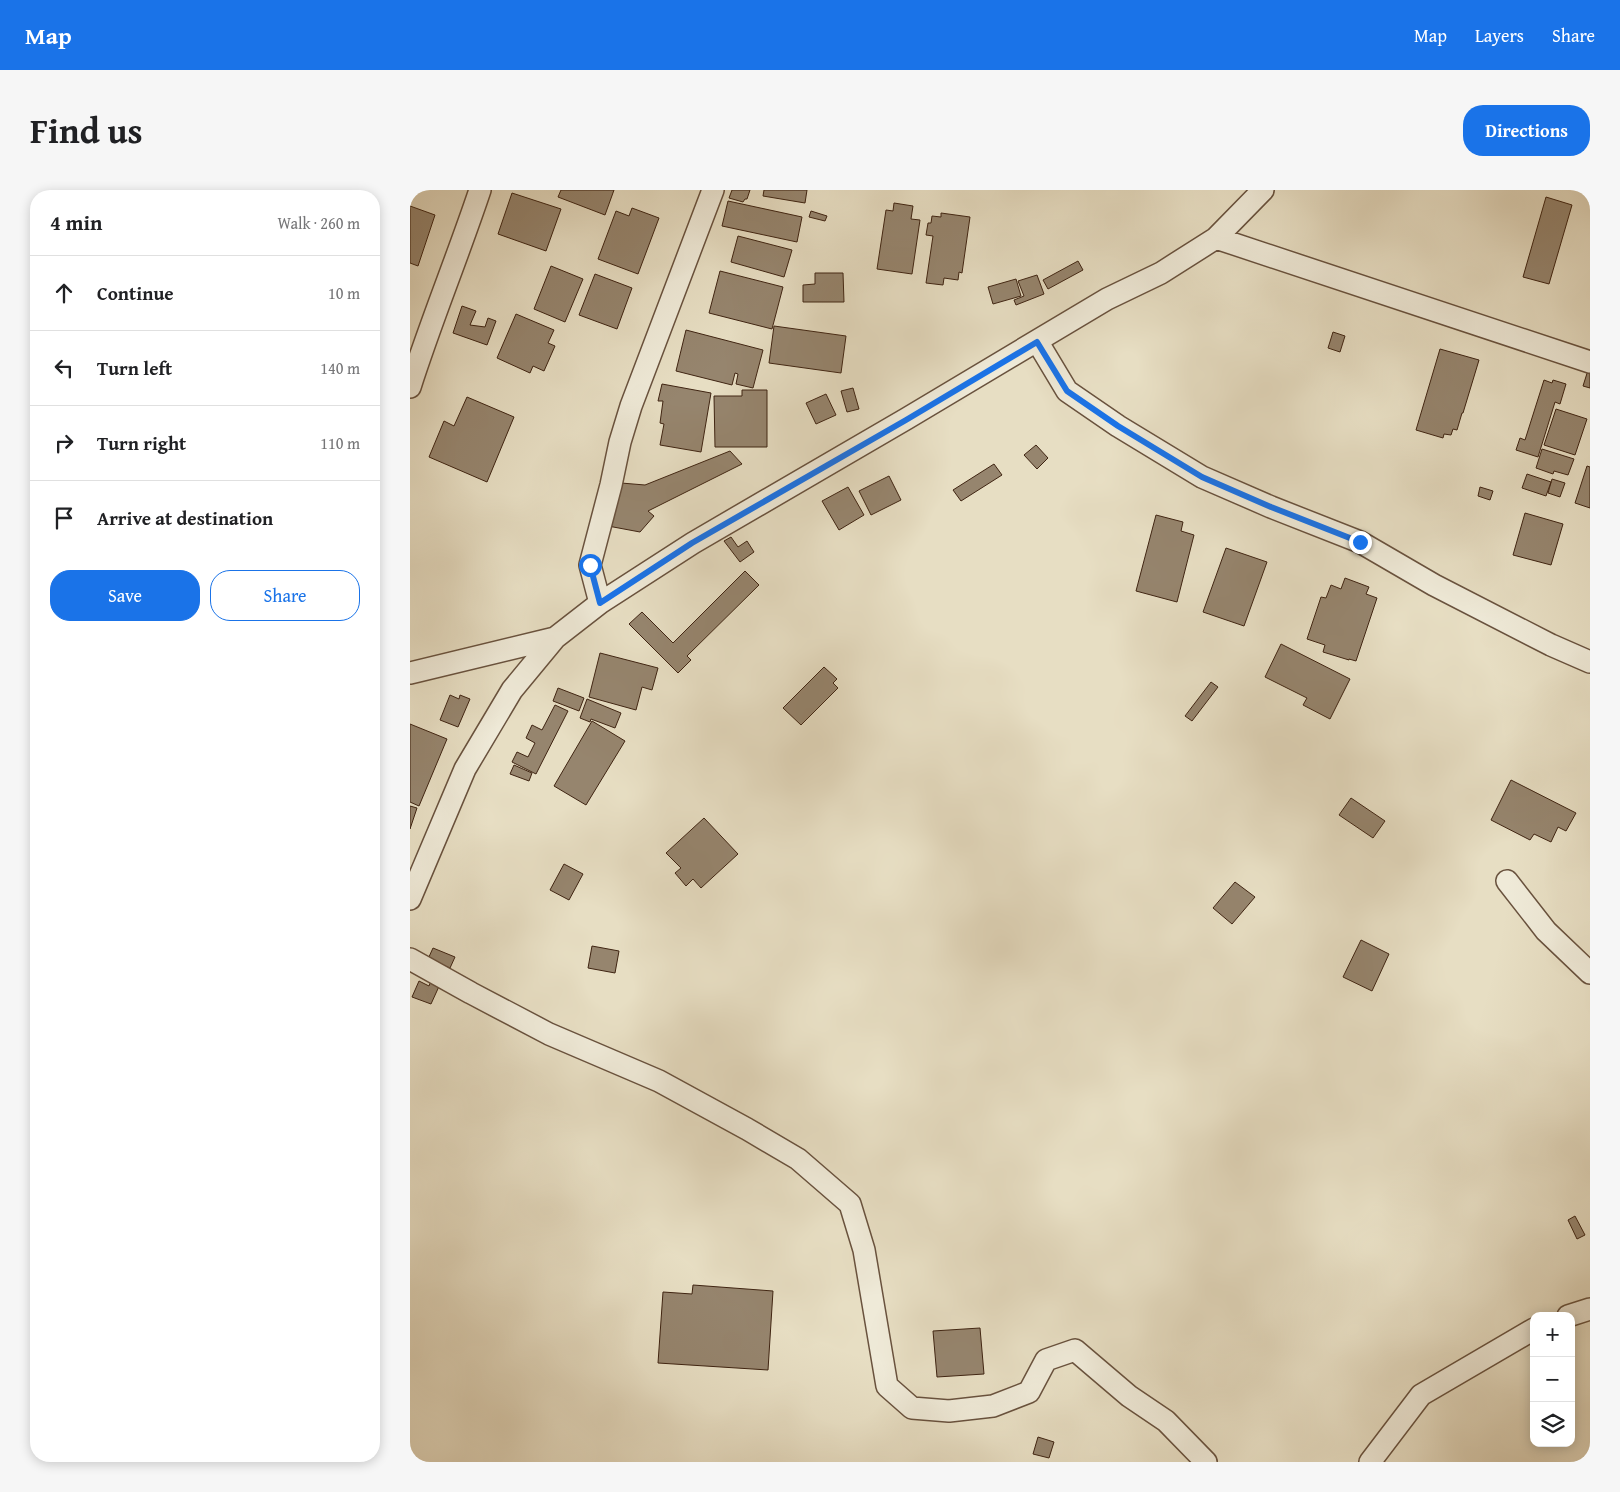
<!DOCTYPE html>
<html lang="en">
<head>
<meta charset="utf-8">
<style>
  :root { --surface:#fff; --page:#f6f6f6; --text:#202124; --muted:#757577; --line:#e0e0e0; --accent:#1a73e8 }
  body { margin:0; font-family:"Gentium Book Plus",serif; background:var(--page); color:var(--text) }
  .controls { position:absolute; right:15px; bottom:15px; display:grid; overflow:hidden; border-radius:10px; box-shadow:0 2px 12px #0003 }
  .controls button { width:45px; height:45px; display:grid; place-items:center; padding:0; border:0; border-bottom:1px solid var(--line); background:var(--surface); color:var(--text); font:25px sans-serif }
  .stop { position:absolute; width:15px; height:15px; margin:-11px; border:4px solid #1a73e8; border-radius:50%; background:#fff }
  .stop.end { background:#1a73e8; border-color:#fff; box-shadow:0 1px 5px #0008 }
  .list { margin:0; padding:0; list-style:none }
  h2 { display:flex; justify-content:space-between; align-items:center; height:65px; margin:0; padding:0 20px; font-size:21px }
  h2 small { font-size:16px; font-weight:400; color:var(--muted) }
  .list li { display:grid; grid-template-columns:32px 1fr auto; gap:15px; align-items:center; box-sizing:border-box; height:75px; padding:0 20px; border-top:1px solid var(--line) }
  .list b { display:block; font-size:19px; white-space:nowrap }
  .list em { font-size:16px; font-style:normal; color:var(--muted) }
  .actions { display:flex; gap:10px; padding:15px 20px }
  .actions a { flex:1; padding:11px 0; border:1px solid var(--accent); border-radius:20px; text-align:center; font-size:18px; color:var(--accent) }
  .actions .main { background:var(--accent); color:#fff }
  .icon { flex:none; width:28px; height:28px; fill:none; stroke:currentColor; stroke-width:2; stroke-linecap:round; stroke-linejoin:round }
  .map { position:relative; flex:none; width:1180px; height:1272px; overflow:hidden; border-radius:20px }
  header { display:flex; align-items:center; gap:30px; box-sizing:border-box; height:70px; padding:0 25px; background:var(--accent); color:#fff }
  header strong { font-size:24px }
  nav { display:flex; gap:28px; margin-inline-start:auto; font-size:18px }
  .intro { display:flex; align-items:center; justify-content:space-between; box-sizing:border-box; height:120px; padding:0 30px }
  h1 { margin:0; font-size:35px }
  .button { padding:12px 22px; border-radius:20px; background:var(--accent); color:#fff; font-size:18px; font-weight:700 }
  main { display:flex; gap:30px; padding:0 30px }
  aside { flex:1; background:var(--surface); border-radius:20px; box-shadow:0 2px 12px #0003 }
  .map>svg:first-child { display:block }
  .building { fill:#96856e; stroke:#3f2412 }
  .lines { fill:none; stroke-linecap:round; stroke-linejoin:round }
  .street-casing { stroke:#69523e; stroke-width:24 }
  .street { stroke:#efead8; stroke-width:21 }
  .route { stroke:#1a73e8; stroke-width:6 }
</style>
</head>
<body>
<header>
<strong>Map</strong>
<nav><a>Map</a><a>Layers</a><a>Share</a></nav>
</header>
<div class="intro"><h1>Find us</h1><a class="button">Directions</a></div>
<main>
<aside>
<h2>4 min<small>Walk · 260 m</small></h2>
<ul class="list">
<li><svg class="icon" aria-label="ahead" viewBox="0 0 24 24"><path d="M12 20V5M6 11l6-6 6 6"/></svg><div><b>Continue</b></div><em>10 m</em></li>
<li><svg class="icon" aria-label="left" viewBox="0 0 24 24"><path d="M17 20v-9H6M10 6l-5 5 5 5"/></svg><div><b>Turn left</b></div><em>140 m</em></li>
<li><svg class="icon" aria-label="right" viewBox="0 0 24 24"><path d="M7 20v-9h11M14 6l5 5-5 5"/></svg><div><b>Turn right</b></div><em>110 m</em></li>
<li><svg class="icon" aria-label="arrive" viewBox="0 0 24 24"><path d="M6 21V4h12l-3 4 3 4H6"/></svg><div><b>Arrive at destination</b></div></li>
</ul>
<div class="actions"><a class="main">Save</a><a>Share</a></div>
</aside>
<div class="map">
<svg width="1180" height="1272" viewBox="0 0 1180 1272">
  <rect width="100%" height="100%" fill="#e7dec3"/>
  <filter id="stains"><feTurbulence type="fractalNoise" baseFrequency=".004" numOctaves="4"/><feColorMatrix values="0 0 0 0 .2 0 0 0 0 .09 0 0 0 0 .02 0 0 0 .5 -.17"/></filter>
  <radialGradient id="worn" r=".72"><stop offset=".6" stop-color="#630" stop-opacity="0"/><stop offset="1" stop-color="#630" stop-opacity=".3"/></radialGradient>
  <path class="building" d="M151,0h53l-9,25 -47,-18z
    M322,0h18l-3,9h-2l-2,3 -14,-4z
    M354,0h43l-2,13 -42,-7z
    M102,3l49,16 -15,42 -48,-17z
    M1136,7l26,8 -23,79 -26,-7z
    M318,11l74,16 -5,25 -75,-16z
    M484,13l19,3 -2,13 9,1 -8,54 -35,-5 9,-59 7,1z
    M0,16l25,9 -17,51 -8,-3z
    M222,18l27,10 -21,56 -40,-15 18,-48 13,5z
    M401,21l16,5 -2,5 -16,-4z
    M531,23l29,4 -8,56 -3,-1 -1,8 -14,-2 -1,7 -17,-2 7,-47 -7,-1 2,-12h3l1,-7 9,1z
    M328,46l54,14 -8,27 -53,-15z
    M668,71l5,9 -35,19 -5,-9z
    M141,76l32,13 -18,43 -31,-13z
    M310,81l63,16 -11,42 -63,-16z
    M405,83h28l1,29h-41v-17l12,-1z
    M185,84l37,14 -15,41 -38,-14z
    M627,85l7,19 -28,11 -2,-5 10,-4 -6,-15z
    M606,89l5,17 -28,8 -5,-17z
    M52,116l14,5 -6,14 15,2 3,-9 8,3 -9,24 -34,-12z
    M106,124l38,16 -6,13 7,3 -11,25 -11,-5 -3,7 -33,-15z
    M364,136l72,10 -5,37 -72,-10z
    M276,140l77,20 -10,38 -17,-4 2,-10 -3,-1 -3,12 -56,-14z
    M923,142l12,4 -5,16 -12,-4z
    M1030,159l39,11 -16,53h-1l-5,17 -4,-1 -2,6 -7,-1 -1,4 -27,-8z
    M1179,177h1v21l-7,-2z
    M1134,190l8,3 1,-3 13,4 -6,20 -5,-2 -17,55 -22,-7 4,-12 5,2z
    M252,194l49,9 -10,59 -41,-7 4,-21 -4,-1 3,-22h-5z
    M443,198l6,21 -12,3 -6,-21z
    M332,200h25v57h-52l-1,-51h28z
    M416,204l10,21 -20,9 -10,-21z
    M57,207l47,20 -27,65 -58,-25 15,-36 10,5z
    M1146,219l31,10 -12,36 -31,-10z
    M626,255l12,13 -11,11 -13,-14z
    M1132,259l32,10 -6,16 -14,-4 -1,3 -17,-6z
    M320,261l12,13 -94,47 6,5 -14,16 -32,-6 13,-43 24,2z
    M584,274l8,11 -41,26 -8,-11z
    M1177,276l3,1v41l-15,-5z
    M1117,284l24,8 -5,14 -24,-8z
    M479,286l12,24 -30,15 -12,-24z
    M1142,289l13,4 -5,14 -12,-4z
    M438,297l16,28 -25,15 -17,-29z
    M1070,297l13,4 -3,9 -12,-4z
    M1115,323l38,11 -12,41 -38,-10z
    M746,325l27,7 -2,9 13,4 -17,67 -41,-11z
    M321,347l7,10 9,-6 7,11 -14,10 -16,-21z
    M816,358l41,14 -23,64 -41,-14z
    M335,381l14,14 -72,71 4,4 -13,13 -49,-49 13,-12 31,31z
    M935,388l24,9 -3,7 11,4 -21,63 -7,-2v1l-26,-8 2,-7 -18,-6 14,-42 5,1 5,-13 10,4z
    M871,454l69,35 -20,40 -27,-14 4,-7 -42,-21z
    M190,463l58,15 -6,22 -10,-3 -6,23 -47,-13z
    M414,477l13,12 -4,4 5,5 -37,37 -18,-17z
    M801,492l7,5 -26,34 -7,-5z
    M148,498l26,10 -5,13 -26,-10z
    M40,505l9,4 1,-4 10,4 -12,28 -18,-7z
    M177,509l34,14 -6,15 -24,-9 -1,3 -10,-4z
    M145,515l13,6 -32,63 -24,-12 5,-10 11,5 7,-14 -9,-5 6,-13 10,5z
    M182,531l33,20 -39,64 -32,-19z
    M0,534l37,15 -28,67 -9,-4z
    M104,575l18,8 -3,8 -19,-7z
    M1101,590l65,33 -10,18 -8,-4 -7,15 -17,-8 -4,6 -39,-20z
    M941,608l34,23 -12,17 -34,-23z
    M0,616l7,2 -7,21z
    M294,628l34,36 -37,34 -8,-9 -7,7 -11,-13 6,-5 -15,-15z
    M154,674l19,10 -14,26 -19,-10z
    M825,692l20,15 -23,27 -19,-16z
    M951,750l28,14 -17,37 -29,-14z
    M182,756l27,5 -4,22 -27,-5z
    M23,758l22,9 -5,11 -22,-9z
    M22,788l9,4 -10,22 -19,-7 7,-16 10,5z
    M1165,1026l10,19 -8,4 -9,-19z
    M283,1095l80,6 -5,79 -110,-7 5,-71 29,2z
    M570,1138l4,46 -47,3 -4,-46z
    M628,1247l16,5 -5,16 -16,-4z"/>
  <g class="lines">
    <defs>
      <path id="street" d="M806,48l374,124
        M627,151l30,50 51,35 84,51 69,30 89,35 74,43 117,60 39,17
        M0,197c21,-66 48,-131 70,-197
        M190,413l-10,-38 21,-80 9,-43 11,-36 82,-216
        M0,483l145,-35
        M1097,691l39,50 44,42
        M0,709l55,-130 47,-79 43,-52 45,-35 93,-60 213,-124 201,-120 54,-26 55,-35 47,-48
        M0,769l61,34 78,41 110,47 88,48 51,30 52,45 14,46 23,136 25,22 37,3 44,-5 36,-14 17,-32 29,-10 54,46 37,25 40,41
        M1158,1126l22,-7
        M960,1272l51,-67 113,-66"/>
    </defs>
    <use href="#street" class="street-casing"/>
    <use href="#street" class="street"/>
  </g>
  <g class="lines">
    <path class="route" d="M180,375l10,38 92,-60 214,-123 131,-78 30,49 51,35 84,51 69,30 89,35"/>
  </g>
  <rect width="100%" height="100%" filter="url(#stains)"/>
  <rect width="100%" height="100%" fill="url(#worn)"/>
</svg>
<div class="controls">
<button>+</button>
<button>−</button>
<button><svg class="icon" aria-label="layers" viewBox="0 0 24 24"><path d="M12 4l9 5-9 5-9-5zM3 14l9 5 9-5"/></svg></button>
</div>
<div class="stop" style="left:180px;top:375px"></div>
<div class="stop end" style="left:950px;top:352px"></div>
</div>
</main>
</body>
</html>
